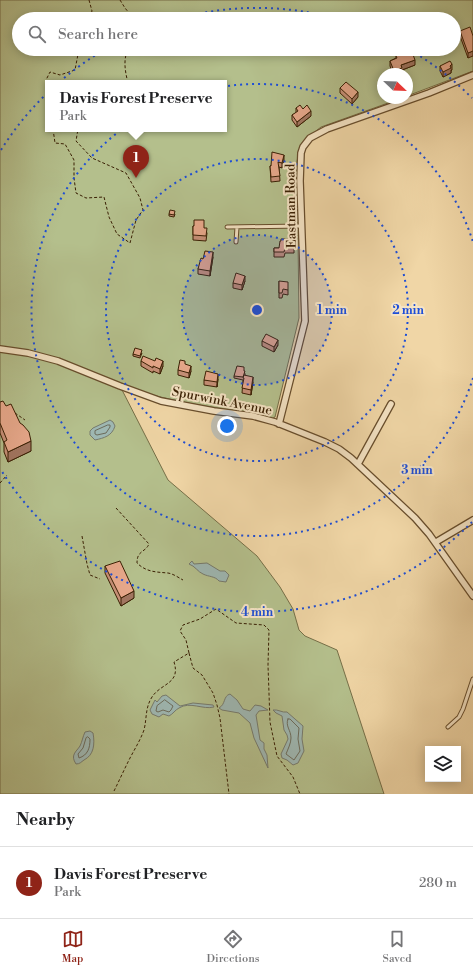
<!DOCTYPE html>
<html lang="en">
<head>
<meta charset="utf-8">
<style>
  :root { --surface:#fff; --page:#f6f6f6; --text:#202124; --muted:#757577; --line:#e0e0e0; --accent:#8f2418 }
  body { margin:0; font-family:"Libre Bodoni",serif; background:var(--page); color:var(--text) }
  .controls { position:absolute; right:12px; bottom:12px; display:grid; overflow:hidden; border-radius:0px; box-shadow:0 2px 10px #0003 }
  .controls button { width:36px; height:36px; display:grid; place-items:center; padding:0; border:0; border-bottom:1px solid var(--line); background:var(--surface); color:var(--text); font:20px sans-serif }
  .compass { position:absolute; left:377px; top:68px; width:36px; height:36px; border-radius:50%; background:var(--surface); box-shadow:0 2px 10px #0003; rotate:113deg }
  .you { position:absolute; left:227px; top:426px; width:14px; height:14px; margin:-10px; border:3px solid #fff; border-radius:50%; background:#1a73e8; box-shadow:0 0 0 6px #1a73e833 }
  .badge { display:grid; place-items:center; width:26px; height:26px; border-radius:50%; background:var(--accent); color:#fff; font-size:13px; font-weight:700 }
  .pin { position:absolute; translate:-50% -33px; filter:drop-shadow(0 1px 2px #0008) }
  .pin::after { content:''; position:absolute; top:21px; width:14px; height:12px; background:inherit; clip-path:polygon(0 0,100% 0,50% 100%) }
  .popup { position:absolute; left:45px; top:80px; width:182px; height:52px; box-sizing:border-box; display:grid; place-content:center; border-radius:0px; background:var(--surface); filter:drop-shadow(0 1px 3px #0005); font-size:13px; white-space:nowrap; color:var(--muted) }
  .popup b { font-size:15px; color:var(--text) }
  .popup::after { content:''; position:absolute; left:50%; top:100%; margin-left:-8px; border:8px solid transparent; border-top-color:var(--surface) }
  .list { margin:0; padding:0; list-style:none }
  h2 { display:flex; justify-content:space-between; align-items:center; height:52px; margin:0; padding:0 16px; font-size:17px }
  h2 small { font-size:13px; font-weight:400; color:var(--muted) }
  .list li { display:grid; grid-template-columns:26px 1fr auto; gap:12px; align-items:center; box-sizing:border-box; height:72px; padding:0 16px; border-top:1px solid var(--line) }
  .list b { display:block; font-size:15px; white-space:nowrap }
  .list p { margin:0; font-size:13px; white-space:nowrap; color:var(--muted) }
  .list em { font-size:13px; font-style:normal; color:var(--muted) }
  .icon { flex:none; width:22px; height:22px; fill:none; stroke:currentColor; stroke-width:2; stroke-linecap:round; stroke-linejoin:round }
  .map { position:relative; flex:none; width:473px; height:794px; overflow:hidden }
  .search { position:absolute; background:var(--surface); box-shadow:0 2px 10px #0003; left:12px; right:12px; top:12px; height:44px; display:flex; align-items:center; gap:10px; box-sizing:border-box; padding:0 14px; border-radius:22px; color:var(--muted); font-size:15px }
  .sheet { height:124px; background:var(--surface) }
  nav { display:flex; justify-content:space-around; align-items:center; box-sizing:border-box; height:56px; border-top:1px solid var(--line); background:var(--surface); font-size:11px; color:var(--muted) }
  nav a { display:grid; justify-items:center; gap:2px }
  nav .on { color:var(--accent) }
  .map>svg:first-child { display:block }
  .green { fill:#b4bf8c; stroke:#766f48; fill-rule:evenodd }
  .water { fill:#9eb7b2; stroke:#767a6c }
  .lines { fill:none; stroke-linecap:round; stroke-linejoin:round }
  .shore { stroke:#6c6b5a; stroke-width:1 }
  .service-casing { stroke:#674d2c; stroke-width:5 }
  .minor-casing { stroke:#674d2c; stroke-width:8 }
  .path { stroke:#391f03; stroke-width:1; stroke-dasharray:3 2; stroke-linecap:butt }
  .service { stroke:#f5e4c5; stroke-width:3 }
  .minor { stroke:#f5e4c5; stroke-width:5.5 }
  .wall { fill:#c79078; stroke:#391f03 }
  .shaded-wall { fill:#a27661; stroke:#391f03 }
  .building { fill:#e7a88b; stroke:#391f03 }
  .ring { fill:none; stroke:#1d4ed8; stroke-width:2; stroke-dasharray:2 4 }
  .labels { text-anchor:middle; dominant-baseline:central; stroke-width:4; stroke-linejoin:round; paint-order:stroke }
  .street-label { font-size:13px; fill:#391f03; stroke:#f5e4c5 }
  .centre { fill:#1d4ed8; stroke:#f5e4c5; stroke-width:2 }
  .ring-label { font-size:12px; text-anchor:middle; font-weight:bold; fill:#1d4ed8; stroke:#f5e4c5; stroke-width:4; stroke-linejoin:round; paint-order:stroke }
</style>
</head>
<body>
<div class="map">
<svg width="473" height="794" viewBox="0 0 473 794">
  <rect width="100%" height="100%" fill="#f0d6a6"/>
  <filter id="stains"><feTurbulence type="fractalNoise" baseFrequency=".005" numOctaves="4"/><feColorMatrix values="0 0 0 0 .2 0 0 0 0 .09 0 0 0 0 .02 0 0 0 .5 -.17"/></filter>
  <radialGradient id="worn" r=".72"><stop offset=".6" stop-color="#630" stop-opacity="0"/><stop offset="1" stop-color="#630" stop-opacity=".3"/></radialGradient>
  <path class="green" d="M0,0h473v71l-66,25v-22h-24v24h19l-81,29c-12,9 -21,19 -24,34l2,157 -24,99 -4,2c-35,-10 -71,-12 -106,-21 -15,-3 -30,-9 -44,-15l-1,3 48,94 89,76 23,31 13,22 6,21 6,6 32,14 47,144h-384zM19,19h435v30h-435zM48,83h176v46h-176z"/>
  <path class="water" d="M110,420l3,2 2,4c-3,10 -11,12 -20,14l-5,-5v-4l3,-3z
    M192,561l2,3 13,-1 13,8h5l4,4 -3,7 -7,-1c-4,-5 -10,-4 -16,-7 -5,-2 -8,-8 -14,-10z
    M230,694l7,6 6,9 7,2 5,-6 6,1 7,4 -9,1 -3,4 4,25 4,3v6l3,6 1,13 -14,-30 -4,-15 -11,-10 -17,-3 -3,-2c7,-4 4,-12 11,-14z
    M166,695l14,11 13,-3 20,2 1,2c-11,3 -24,-6 -35,1 -4,2 -6,6 -10,8l-6,-2 -4,3 -7,-3 -2,-4 5,-10 2,2 5,-6z
    M273,710c5,-1 9,3 14,2l16,14 -1,13 2,12 -6,12 -5,2 -6,-5 -5,-2 -1,-4 7,-15 -1,-4 -3,-5 -2,-14 -6,-3z
    M90,731l3,2c2,11 1,22 -9,27 -3,2 -4,4 -8,4 -6,-9 0,-12 4,-18 2,-4 3,-10 5,-14z"/>
  <g class="lines">
    <path class="shore" d="M108,425h2v2l-4,6 -9,2 -2,-1v-3z
      M165,700l8,6 -2,4 -2,2 -6,-2 -5,2 -2,-1 1,-5z
      M288,719h2l9,9 -1,11 2,12 -6,9 -8,-6c2,-5 5,-11 5,-16 0,-8 -6,-12 -3,-19z
      M88,737l2,2c0,9 -2,16 -11,19l-1,-4 5,-6 3,-10z"/>
    <defs>
      <path id="service" d="M227,227l75,-1
        M236,242l1,-15
        M448,727l11,-10 4,-8 10,-30"/>
      <path id="minor" d="M0,349l28,4 30,8 62,25 41,15 53,10 39,5 22,6 50,20 14,7 12,9 64,60 14,16 44,62
        M279,424l26,-103 -5,-140 1,-28 2,-6 7,-9 17,-9 102,-36 44,-18
        M358,464l33,-60
        M436,542l37,-22"/>
    </defs>
    <use href="#service" class="service-casing"/>
    <use href="#minor" class="minor-casing"/>
    <path class="path" d="M89,0l3,11 -3,8
      M120,0l5,8 9,11
      M128,83c-3,-12 -5,-23 0,-34
      M48,108l-2,-28 4,-8 10,3 15,-5 4,-21
      M53,129l2,14 10,1 9,16v18l2,15 10,5 18,-1 5,20 8,17 13,9 6,-23 7,-10 -3,-12 -14,-25 -34,-15 -16,-17 2,-12
      M15,413l10,7
      M0,483l7,-8
      M116,508l33,36c-4,9 -12,6 -12,19 9,9 19,9 31,10 6,1 11,5 15,7
      M82,536l5,28 3,11 10,4
      M189,653l-3,-13 -6,-9 3,-6 17,-6 16,-10 20,14 28,2 5,5 -1,35 2,57 7,34 16,21 7,17
      M114,791c5,-10 10,-21 15,-31 5,-10 11,-19 15,-30 3,-12 1,-22 8,-33 9,-14 29,-13 22,-35l15,-9 4,15 9,7 11,18 4,12 3,13 9,76"/>
    <use href="#service" class="service"/>
    <use href="#minor" class="minor"/>
  </g>
  <path class="wall" d="M460,31l13,5 -5,22 -8,-22z
    M404,55l11,10 -13,5v3l-3,1h-6l-3,-8v-5l6,-3v-2z
    M440,66l12,4h-1v3l-8,4 -3,-6z
    M340,88l18,9 -6,7 -12,-11z
    M296,108l7,1 8,7 -14,11 -5,-7v-5l4,-2z
    M284,160l-2,8 -3,-1 1,14 -9,1 -1,-16z
    M169,214h6l-1,3 -5,-1z
    M193,226l11,2 3,5 -1,8 -13,-1z
    M294,238v15h-9l-1,4h-10v-9h5z
    M213,257l-3,19 -12,-2v-5l5,-10z
    M245,281l-3,9 -9,-2v-5z
    M279,281l9,9v5l-5,-1 -1,4h-3z
    M262,341l16,4 -4,7 -12,-6z
    M142,353l-2,5 -7,-2v-2z
    M141,361l22,5 -3,8 -7,-3v2l-12,-7z
    M185,365l6,6 -2,7 -11,-3v-5z
    M244,371l1,3v1l8,7 -2,13 -9,-2 1,-13 -9,-2v-2z
    M218,379l-1,8 -13,-2v-5z
    M0,402l31,49 -23,11 -4,-10v-9l-4,-10z
    M105,566l29,32 -13,8 -16,-33z"/>
  <path class="shaded-wall" d="M473,51v5l-5,2v-5z
    M415,60v5l-13,5v3l-3,1h-5v-3l7,-6z
    M452,64v6h-1v3l-8,4v-5l7,-6z
    M358,92v5l-6,7v-5z
    M311,111v5l-14,11v-5z
    M284,155v5l-2,8v-5z
    M213,252v5l-3,19v-5z
    M245,276v5l-3,9v-5z
    M278,340v5l-4,7v-5z
    M163,361v5l-3,8v-5z
    M191,366v5l-2,7v-5z
    M218,374v5l-1,8v-5z
    M253,377v5l-2,13v-5z
    M31,441v10l-23,11v-10z
    M134,591v7l-13,8v-8z"/>
  <path class="building" d="M470,27l3,9v15l-5,2 -8,-22z
    M412,52l3,8 -14,5 1,3 -8,3 -4,-10 7,-3 -1,-2 7,-3 1,2z
    M450,61l2,3 -2,2 1,2 -8,4 -3,-6z
    M346,82l12,10 -6,7 -12,-11z
    M300,105l3,4 4,-4 4,6 -14,11 -5,-7 6,-4 -2,-3z
    M272,152l12,3 -2,8 -4,-1 2,14 -9,1 -1,-11h1z
    M170,210l5,1 -1,4 -5,-1z
    M194,220h10v8h3l-1,8 -13,-1v-9h1z
    M291,237l3,1v10h-9l-1,4h-10v-4h5l1,-7h1v-2h10z
    M205,251l8,1 -3,19 -12,-2 3,-11 2,1z
    M236,273l9,3 -3,9 -9,-2z
    M279,281l9,1v8l-5,-1 -1,4h-3z
    M266,334l12,6 -4,7 -12,-6z
    M135,348l7,2 -2,6 -7,-2z
    M143,356l12,5 1,-3 7,3 -3,8 -7,-3v2l-12,-7z
    M180,360l5,1v3l6,2 -2,7 -11,-3z
    M237,366l7,1v4h1l-2,6 -9,-1z
    M206,371l12,3 -1,8 -13,-2z
    M244,375l9,2 -2,13 -9,-2 2,-10h-1z
    M3,401l3,5 5,-2 9,19 3,2 6,7 2,9 -23,11 -4,-10 3,-2 -7,-17v-21z
    M120,561l14,30 -13,7 -16,-32z"/>
  <circle cx="257" cy="310" r="75" fill="#1d4ed8" fill-opacity=".12"/>
  <g class="ring">
    <circle cx="257" cy="310" r="75"/>
    <circle cx="257" cy="310" r="151"/>
    <path d="M473 378A226 226 0 1 1 473 242"/>
    <path d="M472 522A302 302 0 0 1 1 470M1 150A302 302 0 0 1 104 50M176 19A302 302 0 0 1 338 19M410 50A302 302 0 0 1 472 98"/>
  </g>
  <g class="labels">
    <g class="street-label">
      <text transform="translate(291 206) rotate(-91)">Eastman Road</text>
      <text transform="translate(222 401) rotate(11)">Spurwink Avenue</text>
    </g>
  </g>
  <circle cx="257" cy="310" r="6" class="centre"/>
  <g class="ring-label">
    <text x="332" y="314">1 min</text>
    <text x="408" y="314">2 min</text>
    <text x="417" y="474">3 min</text>
    <text x="257" y="616">4 min</text>
  </g>
  <rect width="100%" height="100%" filter="url(#stains)"/>
  <rect width="100%" height="100%" fill="url(#worn)"/>
</svg>
<div class="controls">
<button><svg class="icon" aria-label="layers" viewBox="0 0 24 24"><path d="M12 4l9 5-9 5-9-5zM3 14l9 5 9-5"/></svg></button>
</div>
<svg class="compass" viewBox="-18 -18 36 36"><path d="M0-13l5 13h-10z" fill="#e53935"/><path d="M0 13l5-13h-10z" fill="#757577"/></svg>
<div class="you"></div>
<div class="pin badge" style="left:136px;top:178px">1</div>
<div class="popup"><b>Davis Forest Preserve</b>Park</div>
<div class="search"><svg class="icon" aria-label="search" viewBox="0 0 24 24"><circle cx="10" cy="10" r="6"/><path d="M15 15l6 6"/></svg>Search here</div>
</div>
<section class="sheet">
<h2>Nearby<small></small></h2>
<ul class="list">
<li><span class="badge">1</span><div><b>Davis Forest Preserve</b><p>Park</p></div><em>280 m</em></li>
</ul>
</section>
<nav>
<a class="on"><svg class="icon" aria-label="map" viewBox="0 0 24 24"><path d="M3 6l6-2 6 2 6-2v14l-6 2-6-2-6 2zM9 4v14M15 6v14"/></svg>Map</a>
<a><svg class="icon" aria-label="directions" viewBox="0 0 24 24"><path d="M12 3l9 9-9 9-9-9zM9 14v-3h6M13 9l2 2-2 2"/></svg>Directions</a>
<a><svg class="icon" aria-label="saved" viewBox="0 0 24 24"><path d="M7 4h10v16l-5-4-5 4z"/></svg>Saved</a>
</nav>
</body>
</html>
